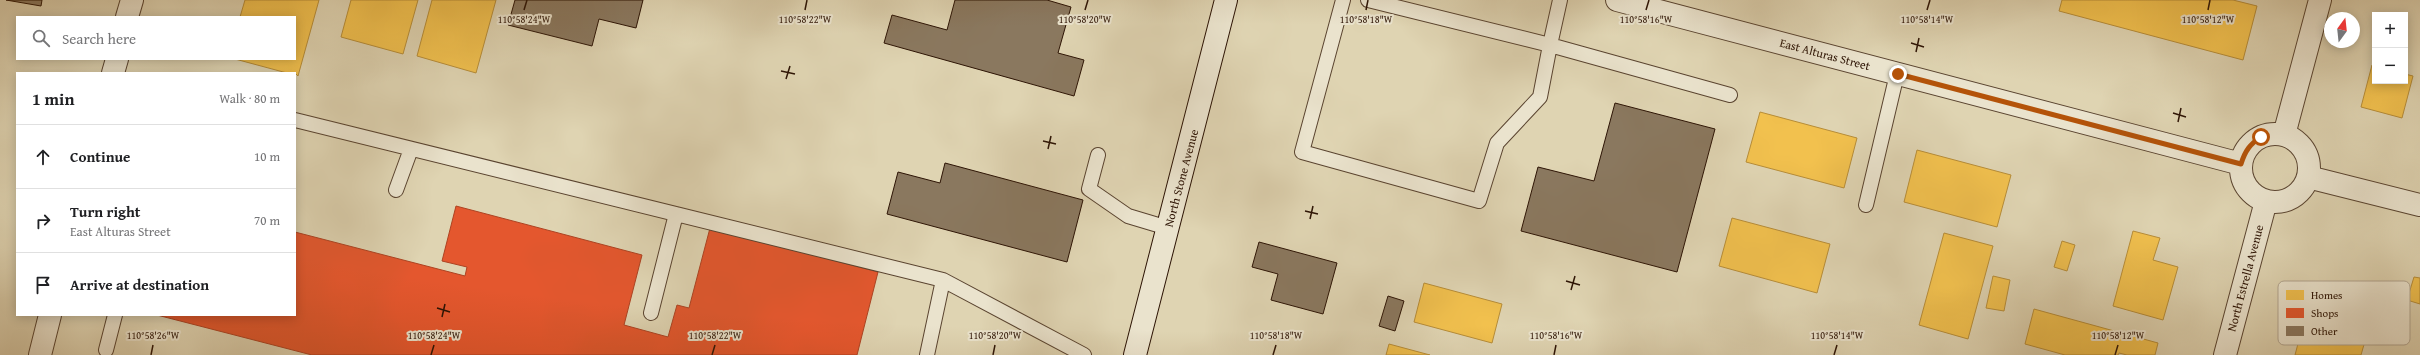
<!DOCTYPE html>
<html lang="en">
<head>
<meta charset="utf-8">
<style>
  :root { --surface:#fff; --page:#f2f2f2; --text:#202124; --muted:#757577; --line:#e0e0e0 }
  body { margin:0; font-family:"Gentium Book Plus",serif; background:var(--page); color:var(--text) }
  .controls { position:absolute; right:12px; top:12px; display:grid; overflow:hidden; border-radius:0px; box-shadow:0 2px 10px #0003 }
  .controls button { width:36px; height:36px; display:grid; place-items:center; padding:0; border:0; border-bottom:1px solid var(--line); background:var(--surface); color:var(--text); font:20px sans-serif }
  .compass { position:absolute; left:2324px; top:12px; width:36px; height:36px; border-radius:50%; background:var(--surface); box-shadow:0 2px 10px #0003; rotate:15deg }
  .stop { position:absolute; width:12px; height:12px; margin:-9px; border:3px solid #b45309; border-radius:50%; background:#fff }
  .stop.end { background:#b45309; border-color:#fff; box-shadow:0 1px 4px #0008 }
  .list { margin:0; padding:0; list-style:none }
  h2 { display:flex; justify-content:space-between; align-items:center; height:52px; margin:0; padding:0 16px; font-size:17px }
  h2 small { font-size:13px; font-weight:400; color:var(--muted) }
  .list li { display:grid; grid-template-columns:26px 1fr auto; gap:12px; align-items:center; box-sizing:border-box; height:64px; padding:0 16px; border-top:1px solid var(--line) }
  .list b { display:block; font-size:15px; white-space:nowrap }
  .list p { margin:0; font-size:13px; white-space:nowrap; color:var(--muted) }
  .list em { font-size:13px; font-style:normal; color:var(--muted) }
  .icon { flex:none; width:22px; height:22px; fill:none; stroke:currentColor; stroke-width:2; stroke-linecap:round; stroke-linejoin:round }
  .map { position:relative; flex:none; width:2420px; height:355px; overflow:hidden }
  .search { position:absolute; background:var(--surface); box-shadow:0 2px 10px #0003; left:16px; top:16px; width:280px; height:44px; display:flex; align-items:center; gap:10px; box-sizing:border-box; padding:0 14px; border-radius:0px; color:var(--muted); font-size:15px }
  .panel { position:absolute; background:var(--surface); box-shadow:0 2px 10px #0003; left:16px; top:72px; width:280px; height:244px; border-radius:0px }
  .map>svg:first-child { display:block }
  .homes { fill:#f2c14e; stroke:#b78d38 }
  .shops { fill:#e4572e; stroke:#ad4322 }
  .building { fill:#8a785f; stroke:#2d1405 }
  .lines { fill:none; stroke-linecap:round; stroke-linejoin:round }
  .lane-casing { stroke:#5a4430; stroke-width:16 }
  .street-casing { stroke:#5a4430; stroke-width:24 }
  .secondary-casing { stroke:#2d1405; stroke-width:24 }
  .lane { stroke:#eae3cd; stroke-width:14 }
  .street { stroke:#eae3cd; stroke-width:22 }
  .secondary { stroke:#eae3cd; stroke-width:22 }
  .route { stroke:#b45309; stroke-width:5 }
  .ticks { fill:none; stroke:#2d1405; stroke-width:1.5 }
  .labels { text-anchor:middle; dominant-baseline:central; stroke-width:4; stroke-linejoin:round; paint-order:stroke }
  .street-label { font-size:12px; fill:#2d1405; stroke:#eae3cd }
  .key { fill:#eae3cd; stroke:#b1a591; stroke-width:1 }
  .key-label { font-size:11px; fill:#2d1405 }
  .ticks-label { font-size:10px; text-anchor:middle; fill:#2d1405; stroke:#eae3cd; stroke-width:4; stroke-linejoin:round; paint-order:stroke }
</style>
</head>
<body>
<div class="map">
<svg width="2420" height="355" viewBox="0 0 2420 355">
  <rect width="100%" height="100%" fill="#dfd4b2"/>
  <filter id="stains"><feTurbulence type="fractalNoise" baseFrequency=".005" numOctaves="4"/><feColorMatrix values="0 0 0 0 .2 0 0 0 0 .09 0 0 0 0 .02 0 0 0 .5 -.17"/></filter>
  <radialGradient id="worn" r=".72"><stop offset=".6" stop-color="#630" stop-opacity="0"/><stop offset="1" stop-color="#630" stop-opacity=".3"/></radialGradient>
  <path class="homes" d="M245,0h74l-21,76 -3,-3h-8l-52,-14h60v-42h-55z
    M351,0h67l-15,54 -62,-17z
    M432,0h64l-20,73 -59,-17z
    M2062,0h171l24,6 -14,54 -184,-49z
    M2372,65l3,1v15h30v-7l8,2 -11,42 -41,-11z
    M1760,112l97,26 -13,50 -98,-26z
    M1917,150l94,25 -14,52 -93,-25z
    M1732,218l98,26 -13,49 -98,-27z
    M2133,231l27,7 -7,22 25,7 -15,53 -50,-14z
    M1944,233l49,13 -25,93 -49,-14z
    M2062,241l13,4 -8,26 -13,-4z
    M1993,276l17,4 -6,31 -18,-3z
    M2414,277l6,1v26l-13,-4z
    M1424,283l78,21 -10,39 -78,-21z
    M2034,309l124,34 -3,12h-28l-8,-2 -1,2h-53l-40,-11z
    M2305,317l62,17 -6,21h-66z
    M1389,344l41,11h-44z"/>
  <path class="shops" d="M456,206l186,49 -18,70 44,12 9,-32 12,3 21,-80 168,44 -21,83h-545l-155,-40h138v-83l170,44 2,-9 -25,-6z"/>
  <path class="building" d="M6,0h36l-1,6z
    M515,0h128l-7,28 -37,-9 -7,27 -84,-21z
    M955,0h92l24,7 -13,46 26,7 -10,36 -190,-53 8,-28 55,15z
    M1615,103l100,26 -38,143 -156,-41 17,-64 56,14z
    M945,163l138,37 -16,62 -180,-48 11,-42 42,11z
    M1259,242l78,21 -14,51 -52,-14 7,-26 -26,-7z
    M1388,296l16,5 -9,30 -16,-5z"/>
  <g class="lines">
    <defs>
      <path id="lane" d="M1343,0l-41,152 177,49 18,-58 43,-46 10,-52 -182,-45
        M1560,0l-10,45 180,50
        M295,120l648,160 141,75
        M1098,155l-9,34 39,27 40,12
        M396,190l15,-41
        M1866,205l31,-131
        M651,313l25,-99
        M106,350l9,-35
        M927,355l16,-75"/>
      <path id="street" d="M1617,0l624,164
        M127,17l5,-17
        M113,73l4,-14
        M2241 168a34 34 0 1 1 68 0a34 34 0 1 1-68 0Z
        M2284,135l36,-135
        M2308,177l112,28
        M40,355l10,-40
        M2225,355l41,-154"/>
      <path id="secondary" d="M1135,355l91,-355"/>
    </defs>
    <use href="#lane" class="lane-casing"/>
    <use href="#street" class="street-casing"/>
    <use href="#secondary" class="secondary-casing"/>
    <use href="#lane" class="lane"/>
    <use href="#street" class="street"/>
    <use href="#secondary" class="secondary"/>
  </g>
  <g class="lines">
    <path class="route" d="M1898,74l343,90c4,-13 9,-20 20,-27"/>
  </g>
  <path class="ticks" d="M524,10l3,-10M805,10l2,-10M1085,10l3,-10M1366,10l2,-10M1646,10l3,-10M1927,10l3,-10M2208,10l2,-10M1911,43l13,4M1916,52l3,-14M781,71l14,3M786,79l4,-13M2173,113l13,4M2178,122l3,-14M1043,141l13,3M1048,149l3,-13M1305,211l13,3M1310,219l3,-13M1566,281l14,4M1571,290l4,-14M437,308l13,4M442,317l3,-13M151,355l2,-10M431,355l3,-10M712,355l3,-10M993,355l2,-10M1273,355l3,-10M1554,355l2,-10M1834,355l3,-10M2115,355l3,-10"/>
  <g class="labels">
    <g class="street-label">
      <text transform="translate(1825 54) rotate(15)">East Alturas Street</text>
      <text transform="translate(1181 178) rotate(-75)">North Stone Avenue</text>
      <text transform="translate(2245 278) rotate(-75)">North Estrella Avenue</text>
    </g>
  </g>
  <rect x="2278" y="281" width="132" height="64" rx="6" class="key"/>
  <rect x="2286" y="290" width="18" height="10" fill="#f2c14e"/>
  <rect x="2286" y="308" width="18" height="10" fill="#e4572e"/>
  <rect x="2286" y="326" width="18" height="10" fill="#8a785f"/>
  <g class="key-label">
    <text x="2311" y="299">Homes</text>
    <text x="2311" y="317">Shops</text>
    <text x="2311" y="335">Other</text>
  </g>
  <g class="ticks-label">
    <text x="524" y="23">110°58'24"W</text>
    <text x="805" y="23">110°58'22"W</text>
    <text x="1646" y="23">110°58'16"W</text>
    <text x="1927" y="23">110°58'14"W</text>
    <text x="2208" y="23">110°58'12"W</text>
    <text x="1085" y="23">110°58'20"W</text>
    <text x="1366" y="23">110°58'18"W</text>
    <text x="153" y="339">110°58'26"W</text>
    <text x="434" y="339">110°58'24"W</text>
    <text x="715" y="339">110°58'22"W</text>
    <text x="995" y="339">110°58'20"W</text>
    <text x="1276" y="339">110°58'18"W</text>
    <text x="1556" y="339">110°58'16"W</text>
    <text x="1837" y="339">110°58'14"W</text>
    <text x="2118" y="339">110°58'12"W</text>
  </g>
  <rect width="100%" height="100%" filter="url(#stains)"/>
  <rect width="100%" height="100%" fill="url(#worn)"/>
</svg>
<div class="controls">
<button>+</button>
<button>−</button>
</div>
<svg class="compass" viewBox="-18 -18 36 36"><path d="M0-13l5 13h-10z" fill="#e53935"/><path d="M0 13l5-13h-10z" fill="#757577"/></svg>
<div class="stop" style="left:2261px;top:137px"></div>
<div class="stop end" style="left:1898px;top:74px"></div>
<div class="search"><svg class="icon" aria-label="search" viewBox="0 0 24 24"><circle cx="10" cy="10" r="6"/><path d="M15 15l6 6"/></svg>Search here</div>
<section class="panel">
<h2>1 min<small>Walk · 80 m</small></h2>
<ul class="list">
<li><svg class="icon" aria-label="ahead" viewBox="0 0 24 24"><path d="M12 20V5M6 11l6-6 6 6"/></svg><div><b>Continue</b></div><em>10 m</em></li>
<li><svg class="icon" aria-label="right" viewBox="0 0 24 24"><path d="M7 20v-9h11M14 6l5 5-5 5"/></svg><div><b>Turn right</b><p>East Alturas Street</p></div><em>70 m</em></li>
<li><svg class="icon" aria-label="arrive" viewBox="0 0 24 24"><path d="M6 21V4h12l-3 4 3 4H6"/></svg><div><b>Arrive at destination</b></div></li>
</ul>
</section>
</div>
</body>
</html>
